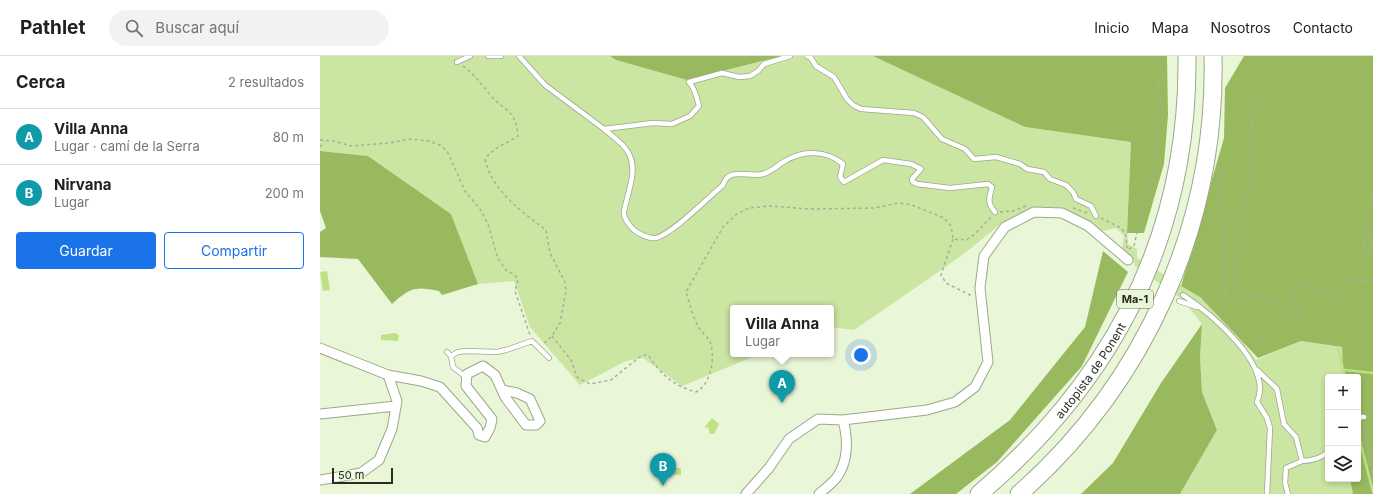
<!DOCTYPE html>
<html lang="es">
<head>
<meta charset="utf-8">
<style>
  :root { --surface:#fff; --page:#f2f2f2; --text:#202124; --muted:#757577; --line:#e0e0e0; --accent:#1a73e8 }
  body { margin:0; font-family:Inter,sans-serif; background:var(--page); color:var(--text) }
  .controls { position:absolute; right:12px; bottom:12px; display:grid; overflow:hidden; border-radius:4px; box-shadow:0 2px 6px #0003 }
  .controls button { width:36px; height:36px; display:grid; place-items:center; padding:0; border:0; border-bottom:1px solid var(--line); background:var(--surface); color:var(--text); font:20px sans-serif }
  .scale { position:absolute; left:12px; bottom:10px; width:61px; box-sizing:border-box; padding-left:4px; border:2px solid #282c21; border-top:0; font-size:11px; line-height:14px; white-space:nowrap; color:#282c21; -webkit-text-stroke:3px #e9f6d7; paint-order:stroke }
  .you { position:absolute; left:541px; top:299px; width:14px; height:14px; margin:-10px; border:3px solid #fff; border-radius:50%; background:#1a73e8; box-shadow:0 0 0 6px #1a73e833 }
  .badge { display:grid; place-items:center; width:26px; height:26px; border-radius:50%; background:var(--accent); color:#fff; font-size:13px; font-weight:700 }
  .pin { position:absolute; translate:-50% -33px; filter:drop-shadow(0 1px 2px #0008) }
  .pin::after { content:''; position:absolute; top:21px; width:14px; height:12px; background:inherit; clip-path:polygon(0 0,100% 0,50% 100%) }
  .popup { position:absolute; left:410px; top:249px; width:104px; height:52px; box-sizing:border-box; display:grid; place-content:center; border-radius:4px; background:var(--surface); filter:drop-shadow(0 1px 3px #0005); font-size:13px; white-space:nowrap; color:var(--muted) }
  .popup b { font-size:15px; color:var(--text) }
  .popup::after { content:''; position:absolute; left:50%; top:100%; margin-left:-8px; border:8px solid transparent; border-top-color:var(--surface) }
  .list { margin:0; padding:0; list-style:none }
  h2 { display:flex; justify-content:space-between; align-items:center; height:52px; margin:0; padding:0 16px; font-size:17px }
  h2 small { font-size:13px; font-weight:400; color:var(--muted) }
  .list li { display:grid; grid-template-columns:26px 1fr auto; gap:12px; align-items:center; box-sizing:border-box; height:56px; padding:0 16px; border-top:1px solid var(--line) }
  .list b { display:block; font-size:15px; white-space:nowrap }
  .list p { margin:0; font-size:13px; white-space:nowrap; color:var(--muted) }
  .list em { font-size:13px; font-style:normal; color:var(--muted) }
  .actions { display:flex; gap:8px; padding:12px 16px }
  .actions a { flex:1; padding:9px 0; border:1px solid var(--accent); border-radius:4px; text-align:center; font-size:14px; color:var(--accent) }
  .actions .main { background:var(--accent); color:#fff }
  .icon { flex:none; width:22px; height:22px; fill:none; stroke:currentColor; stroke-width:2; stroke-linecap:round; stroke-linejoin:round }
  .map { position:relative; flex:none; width:1053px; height:438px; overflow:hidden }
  header { display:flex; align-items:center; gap:24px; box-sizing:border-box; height:56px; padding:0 20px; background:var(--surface); border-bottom:1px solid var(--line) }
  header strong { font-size:19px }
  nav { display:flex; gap:22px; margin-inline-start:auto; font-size:14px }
  .search { width:280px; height:36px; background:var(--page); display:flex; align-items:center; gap:10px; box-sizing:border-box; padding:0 14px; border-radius:22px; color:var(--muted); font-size:15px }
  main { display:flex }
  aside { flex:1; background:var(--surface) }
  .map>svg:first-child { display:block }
  .green { fill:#cbe5a3 }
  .forest { fill:#99b95f }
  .water { fill:#bfe186 }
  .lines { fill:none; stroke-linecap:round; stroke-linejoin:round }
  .stream { stroke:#bfe186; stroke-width:2.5 }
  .service-casing { stroke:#9ca88b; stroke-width:6 }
  .minor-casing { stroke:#9ca88b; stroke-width:11 }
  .motorway-casing { stroke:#9ca88b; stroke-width:19 }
  .path { stroke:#a6b098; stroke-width:1.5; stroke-dasharray:3 3; stroke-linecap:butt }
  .service { stroke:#fff; stroke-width:4.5 }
  .minor { stroke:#fff; stroke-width:9 }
  .motorway { stroke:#fff; stroke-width:17 }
  .labels { text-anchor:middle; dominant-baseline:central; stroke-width:4; stroke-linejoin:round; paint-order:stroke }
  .shield { fill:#e9f6d7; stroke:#626958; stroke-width:1 }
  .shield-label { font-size:11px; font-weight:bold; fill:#282c21 }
  .street-label { font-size:12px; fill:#282c21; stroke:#e9f6d7 }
</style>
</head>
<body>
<header>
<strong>Pathlet</strong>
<div class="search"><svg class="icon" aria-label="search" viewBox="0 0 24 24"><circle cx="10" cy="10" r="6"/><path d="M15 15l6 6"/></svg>Buscar aquí</div>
<nav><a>Inicio</a><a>Mapa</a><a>Nosotros</a><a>Contacto</a></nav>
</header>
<main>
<aside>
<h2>Cerca<small>2 resultados</small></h2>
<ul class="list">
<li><span class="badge" style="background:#0f9aa8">A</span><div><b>Villa Anna</b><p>Lugar · camí de la Serra</p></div><em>80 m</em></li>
<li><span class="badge" style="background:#0f9aa8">B</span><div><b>Nirvana</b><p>Lugar</p></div><em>200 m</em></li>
</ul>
<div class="actions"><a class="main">Guardar</a><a>Compartir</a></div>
</aside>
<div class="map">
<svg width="1053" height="438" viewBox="0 0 1053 438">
  <rect width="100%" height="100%" fill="#e9f6d7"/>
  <path class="green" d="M0,0h290l6,4 71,20 95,-24h93l150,71 106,15 -4,91 1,11 9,5v9l63,39 44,46 12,17 45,-19 41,6 1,30h-15v102h22l3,15h-173l37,-64 -15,-38 -2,-34 2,-34 -19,-24 -48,-34 -4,-10 -9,-8 2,-12 -8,-8 -14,3c-16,-12 -34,-24 -55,-24 -8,0 -22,3 -29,7 -20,9 -34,25 -52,38 -37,27 -74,52 -112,78l-23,-3v-19h-98v46h27l-78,32 -39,-28 -17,3 -46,24 -50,-58 -16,-46 -36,3 -27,-70 -83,-58 -48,-5z"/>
  <path class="forest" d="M290,0h172l-95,24 -71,-20z
    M553,0h294l1,59 -4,49 -20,69h-17l4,-91 -106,-15z
    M924,0h129v438h-20l-3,-15h8v-102h-15l-1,-30 -41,-6 -43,17 -58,-61 -19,-11 43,-148 1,-50z
    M0,95l48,5 83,58 27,70 -36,11 -3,-4c-24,-5 -29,-3 -47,13l-34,-45 -38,-2v-25l6,-4 -6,-17z
    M783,195l25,21 -46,94 -85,96 -41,32h-46l100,-74 75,-93z
    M882,268l-2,34 2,34 15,38 -37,64h-99l32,-31 48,-80z"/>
  <path class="water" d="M7,215l3,19 -7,1 -3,-19z
    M75,277l4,2 -1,6 -17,-1v-5z
    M466,317l5,2v3l-8,9h-3l-3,-5z
    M392,362l7,6 -5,10h-4l-2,-7 -4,1z
    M345,412h16v7l-16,-1 -3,-3z"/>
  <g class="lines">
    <path class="stream" d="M1018,293l7,28
      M1025,314l28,3
      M1038,377l15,59"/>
    <defs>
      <path id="service" d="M168,0h13
        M199,0l26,29 59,44 49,-6 19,1 18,-8 9,-10c-2,-8 -4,-18 -10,-24l33,-9 17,4 11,-1 8,-5 6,-7 26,-8
        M487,0l4,2 5,8 18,11 13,22 6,6 8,4 53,4 9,4 19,22 23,10 9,10 22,-2 24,7 7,5 17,3 6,7 16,6 7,7 3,7 15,7 5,10
        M137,6l13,-6
        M284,73c8,7 19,14 24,23 11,19 -1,40 -4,60 -1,6 5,13 10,18 5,4 15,9 22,8 16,-4 53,-41 67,-53 6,-19 25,-7 40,-11 8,-2 15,-9 22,-13 19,-11 41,-11 58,3l-3,13 4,5 39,-22 28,4 10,5 -9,10 1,3 4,2 33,4 38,-4 4,3c-3,11 -5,16 3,25
        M863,239c27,18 91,70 74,107l10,16 3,10 -3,66
        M859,245l18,6
        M127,296l4,4
        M937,314l20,19 7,35 12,13 6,24c8,0 21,-3 26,-10
        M147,322l-14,-11 -2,-11 7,-4 8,-1 31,1 9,-2 26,-9 17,17
        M1038,361h6
        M968,438l-3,-11 1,-15 16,-7"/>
      <path id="minor" d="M0,292l68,27 9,26 -5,28 -13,31 -18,13 -41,7
        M68,319l33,6 19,6 37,41 2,7 6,2 5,-9 2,-9 -26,-33 1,-12 16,-8 12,9 10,22 21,28h10l4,-4 -10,-22 -13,-6 -15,-3
        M0,358l76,-8
        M426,438l23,-26 20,-29 29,-20 25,1 84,-10 28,-8 20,-15 13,-25 -8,-74 4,-32 21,-29 29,-15 28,1 26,13 40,34
        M499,438c6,-6 16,-12 20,-20 10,-17 9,-35 4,-54"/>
      <g id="motorway">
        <path id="s1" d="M659,438c135,-115 210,-258 208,-438"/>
        <path d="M699,438c126,-111 198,-270 194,-438"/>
      </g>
    </defs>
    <use href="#service" class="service-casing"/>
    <use href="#minor" class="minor-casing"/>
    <use href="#motorway" class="motorway-casing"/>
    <path class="path" d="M143,10c12,9 19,19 28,30 16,17 24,13 27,40 -12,8 -24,11 -33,23 7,32 37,53 61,71l4,23 15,29 1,9 -6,32 -8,13 -9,8
      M0,84l14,1 17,5 39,-3 19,-4 20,2 13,5 6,7 17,38 15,18 8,15 10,35 9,12 8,4 3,5 -3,11 15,44
      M0,91l4,-5
      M898,109l6,7 -6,16 7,59 -1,24 1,23 10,8 22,-9 17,6 17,18 5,-1 1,-4 -3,-27 5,-2 13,7 21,6 13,-15h22l5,-2
      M1053,140c-7,19 -13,31 0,49
      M753,152l15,5
      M680,156l13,-1 13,-5
      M781,162l20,10 5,6 1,14
      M1046,179l-3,9 4,7 6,5
      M633,183l-12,36 5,8 26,13
      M809,193l5,-3 6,-28 19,-58 -4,-13 5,-38 -2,-53
      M922,244l-8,-29 5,-46 12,-38 1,-85
      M232,280l19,24 6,17 13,7 21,-4 31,-25h6c14,20 24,30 48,37 14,-7 19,-31 15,-47 -1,-7 -8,-11 -12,-17 -6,-10 -9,-24 -13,-36l37,-65 14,-13 12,-6 20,-2 41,3 64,-1 25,-5 13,2 32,13 7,8 2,13 13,1 9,-6 16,-17
      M1044,366l5,35 4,15"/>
    <use href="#service" class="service"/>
    <use href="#minor" class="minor"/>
    <use href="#motorway" class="motorway"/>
  </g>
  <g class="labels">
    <rect class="shield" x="797" y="234" width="36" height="18" rx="3"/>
    <g class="shield-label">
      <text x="815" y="243">Ma-1</text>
    </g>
    <g class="street-label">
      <text stroke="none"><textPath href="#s1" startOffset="167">autopista de Ponent</textPath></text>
    </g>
  </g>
</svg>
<div class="controls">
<button>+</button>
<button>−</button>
<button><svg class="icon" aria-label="layers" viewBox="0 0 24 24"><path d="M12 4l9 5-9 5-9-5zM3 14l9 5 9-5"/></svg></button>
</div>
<div class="scale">50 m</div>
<div class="you"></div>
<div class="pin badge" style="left:462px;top:347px;background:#0f9aa8">A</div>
<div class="popup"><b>Villa Anna</b>Lugar</div>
<div class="pin badge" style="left:343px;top:430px;background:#0f9aa8">B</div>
</div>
</main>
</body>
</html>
